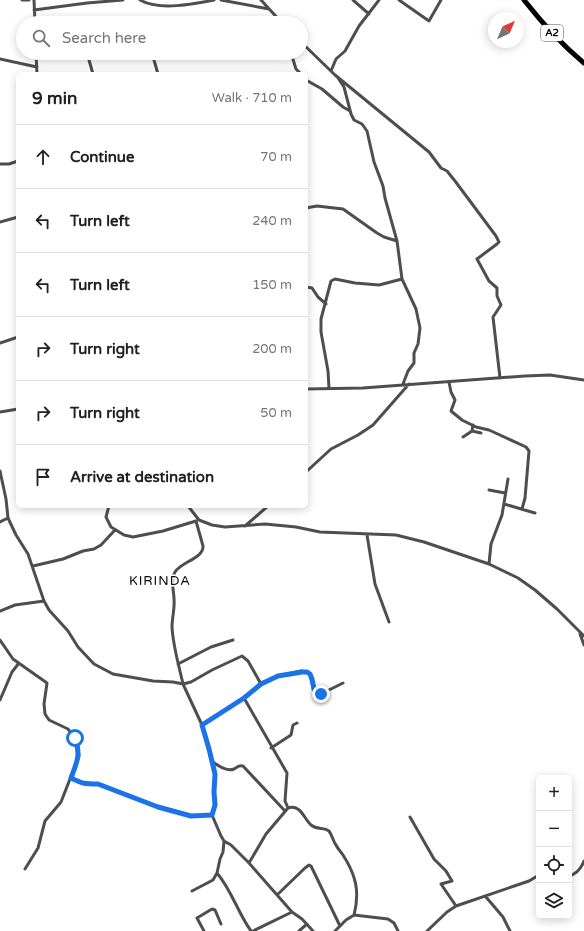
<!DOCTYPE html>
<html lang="en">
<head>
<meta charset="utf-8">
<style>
  :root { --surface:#fff; --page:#f6f6f6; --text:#202124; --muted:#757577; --line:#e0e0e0 }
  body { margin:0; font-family:"Varela Round",sans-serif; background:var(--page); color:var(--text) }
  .controls { position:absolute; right:12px; bottom:12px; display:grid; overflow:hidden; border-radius:6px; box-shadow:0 2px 10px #0003 }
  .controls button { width:36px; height:36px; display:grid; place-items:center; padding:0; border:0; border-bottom:1px solid var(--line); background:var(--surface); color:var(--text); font:20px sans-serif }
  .compass { position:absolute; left:488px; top:12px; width:36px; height:36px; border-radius:50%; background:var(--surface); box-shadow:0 2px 10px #0003; rotate:44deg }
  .stop { position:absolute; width:12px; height:12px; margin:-9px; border:3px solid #1a73e8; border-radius:50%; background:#fff }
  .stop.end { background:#1a73e8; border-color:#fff; box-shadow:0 1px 4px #0008 }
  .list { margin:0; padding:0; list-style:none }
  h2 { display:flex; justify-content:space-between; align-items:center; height:52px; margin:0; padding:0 16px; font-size:17px }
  h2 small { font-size:13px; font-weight:400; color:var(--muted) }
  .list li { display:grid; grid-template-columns:26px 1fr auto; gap:12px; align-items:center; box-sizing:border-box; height:64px; padding:0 16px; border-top:1px solid var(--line) }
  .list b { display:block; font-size:15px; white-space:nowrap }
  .list em { font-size:13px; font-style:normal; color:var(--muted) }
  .icon { flex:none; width:22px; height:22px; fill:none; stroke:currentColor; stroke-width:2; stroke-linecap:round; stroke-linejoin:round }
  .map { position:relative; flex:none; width:584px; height:931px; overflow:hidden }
  .search { position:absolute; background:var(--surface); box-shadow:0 2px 10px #0003; left:16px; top:16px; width:292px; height:44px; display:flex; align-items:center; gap:10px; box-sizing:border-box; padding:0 14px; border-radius:22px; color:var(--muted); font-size:15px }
  .panel { position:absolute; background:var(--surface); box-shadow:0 2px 10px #0003; left:16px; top:72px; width:292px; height:436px; border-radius:6px }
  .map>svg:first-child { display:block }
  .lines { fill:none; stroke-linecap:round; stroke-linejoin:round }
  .minor { stroke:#4e4e4e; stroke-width:3 }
  .primary { stroke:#000; stroke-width:5 }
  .route { stroke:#1a73e8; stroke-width:5 }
  .labels { text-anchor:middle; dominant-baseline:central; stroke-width:3; stroke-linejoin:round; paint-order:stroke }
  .shield { fill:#fff; stroke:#4c4c4c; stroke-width:1 }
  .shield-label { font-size:10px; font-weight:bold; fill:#000 }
  .quarter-label { font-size:13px; letter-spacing:1px; fill:#000; stroke:#fff }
</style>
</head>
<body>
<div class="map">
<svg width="584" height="931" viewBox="0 0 584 931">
  <rect width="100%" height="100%" fill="#fff"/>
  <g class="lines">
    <path class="minor" d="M22,0h7
      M34,0l1,23
      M140,0c19,11 54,4 74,0
      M221,0l48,9
      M261,0l21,23
      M353,0l16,14
      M399,0l30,21 12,-21
      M34,10l53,-7 36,-3
      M301,42l34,33 94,77 12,16 6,3 8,10 41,55 3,6 -2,2 -20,15 12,22 8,7v8l4,9 -8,12 7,61
      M36,53l1,21
      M87,53l6,21
      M152,53l6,21
      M291,53l5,16 5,5
      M0,59l37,8
      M331,71l5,-12 9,-8 14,-25 20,-26
      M338,78l6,9 7,27 3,6 8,4 5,7 7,31 9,24 2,12 12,43 5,38 14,30 4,19 -2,16 -4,9v10l-6,8 -5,13
      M306,80l16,9 21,18 7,4
      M0,164h9l9,-3
      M306,208l11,-2 26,3 34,24 7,4 13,4
      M0,222l18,-5
      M306,287l6,1 6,9 8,7
      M0,343l18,-6
      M449,382l2,10 4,8 -4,11 11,9 14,7 13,3 37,17 3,4 -4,47 -3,11
      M329,388l-1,-17 -7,-39v-13l10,-38 4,-2 20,4 24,2 23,-6
      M306,389l57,-1 162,-12 25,-1 34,5
      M0,412l18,-3
      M472,431l9,2
      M463,437l9,-6 1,-6
      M0,471l6,28 2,19 8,17 12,19 16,47 5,9 19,21 10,16 16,17 19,10 40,7 20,1 10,2 19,41 11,37 2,12 -1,18 1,13 -3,10 9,21 3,5 7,4 18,18 43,49 -39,19
      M306,472l25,-23 27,-14 15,-10 36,-41
      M489,490l16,3
      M504,504l31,9
      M109,506l-3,11 5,10 13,8 9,2 30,-6 33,-10
      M188,506l11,14 13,5 13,2 40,-3 31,3 24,5 76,3 28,7 65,22 29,14 17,12 22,19 27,27
      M196,521l7,25c1,12 -22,16 -28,26 -5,8 -1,19 -1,27 1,9 -2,19 -2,28 1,19 7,39 11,57l8,-2 21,-12 30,-14 6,5 13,23
      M0,522l8,-4
      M245,526l23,-20
      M367,535l8,49 14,38
      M489,564l2,-20 11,-29 6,-36
      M33,566l30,-7 20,-8 11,-2 7,-4 14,-15
      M0,611l15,-6 29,-4
      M580,634l4,11
      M0,640l13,19 34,24 -3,21 1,10 4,6 19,9 3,4 4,5 3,9 1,9 -18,46 -16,19 -7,27 -13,21
      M178,664l33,-17 22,-7
      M244,698l43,75 -2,28 3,7
      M0,700l12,-28 7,-9
      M202,725l42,-27 17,-14 17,-8 23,-5 6,1 3,2 1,5 4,16 2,1 26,-13
      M271,748l20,-13 2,-10 4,-2
      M213,762c6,4 14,10 21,7 4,-2 4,-4 9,-3l42,45
      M71,778c12,6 14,5 27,6l60,23 33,9 21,-1
      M410,817l24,42 12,12 6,10 -11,3 15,22
      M249,863l17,-29 22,-26c13,-4 16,11 23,17 6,5 13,2 18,6 3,4 4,10 7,14 2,4 5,7 7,10 13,20 17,37 11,60
      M217,873c15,18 21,40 34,58
      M569,876c7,-2 12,-7 15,-15
      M192,891l21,-11 4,-7 3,-14 3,-7 1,-11
      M277,895l28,-27 4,-3 2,1 29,60
      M486,897l17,20 7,14
      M292,912l10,7 11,12
      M204,931l-7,-13 15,-9 3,1 6,14
      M299,931l8,-7
      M335,931l11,-11 8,-5 34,4 6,4 4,8
      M427,931l20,-19 9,-6 73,-25 10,-6"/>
    <path class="primary" d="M524,0c18,23 37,44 60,63"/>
  </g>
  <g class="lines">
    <path class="route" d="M75,738c6,17 2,24 -4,40 12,6 14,6 27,6l60,23 33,9 21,-1 3,-10 -1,-13 1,-18 -6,-25 -7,-24 42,-27 17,-14 17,-8 24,-4h5l3,2 2,5 3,15 2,2 4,-2"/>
  </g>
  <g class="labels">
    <rect class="shield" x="541" y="25" width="22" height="16" rx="3"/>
    <g class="shield-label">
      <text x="552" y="33">A2</text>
    </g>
    <g class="quarter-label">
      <text x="160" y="581">KIRINDA</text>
    </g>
  </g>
</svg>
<div class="controls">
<button>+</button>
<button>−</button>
<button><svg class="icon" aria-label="locate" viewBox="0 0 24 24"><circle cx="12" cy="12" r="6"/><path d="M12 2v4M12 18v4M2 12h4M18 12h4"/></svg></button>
<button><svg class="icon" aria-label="layers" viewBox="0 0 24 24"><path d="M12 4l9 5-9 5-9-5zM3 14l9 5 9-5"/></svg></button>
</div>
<svg class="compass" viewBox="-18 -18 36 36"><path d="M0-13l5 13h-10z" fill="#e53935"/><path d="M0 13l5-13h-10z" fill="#757577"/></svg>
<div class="stop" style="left:75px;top:738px"></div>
<div class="stop end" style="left:321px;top:694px"></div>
<div class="search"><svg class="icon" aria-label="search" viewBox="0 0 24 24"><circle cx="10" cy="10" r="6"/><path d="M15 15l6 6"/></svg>Search here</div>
<section class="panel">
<h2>9 min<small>Walk · 710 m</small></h2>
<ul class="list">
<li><svg class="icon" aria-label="ahead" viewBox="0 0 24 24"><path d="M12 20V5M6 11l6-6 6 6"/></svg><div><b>Continue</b></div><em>70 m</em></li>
<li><svg class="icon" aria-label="left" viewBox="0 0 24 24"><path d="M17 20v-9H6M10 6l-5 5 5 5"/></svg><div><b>Turn left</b></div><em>240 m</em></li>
<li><svg class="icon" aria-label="left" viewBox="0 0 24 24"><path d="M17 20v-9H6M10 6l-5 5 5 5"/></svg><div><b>Turn left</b></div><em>150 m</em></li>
<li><svg class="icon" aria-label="right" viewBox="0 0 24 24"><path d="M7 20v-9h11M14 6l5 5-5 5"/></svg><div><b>Turn right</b></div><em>200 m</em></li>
<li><svg class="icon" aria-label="right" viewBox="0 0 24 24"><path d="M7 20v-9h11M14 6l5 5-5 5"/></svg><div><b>Turn right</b></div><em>50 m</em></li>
<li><svg class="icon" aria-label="arrive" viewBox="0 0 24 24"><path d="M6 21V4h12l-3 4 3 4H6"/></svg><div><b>Arrive at destination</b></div></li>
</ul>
</section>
</div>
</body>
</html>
